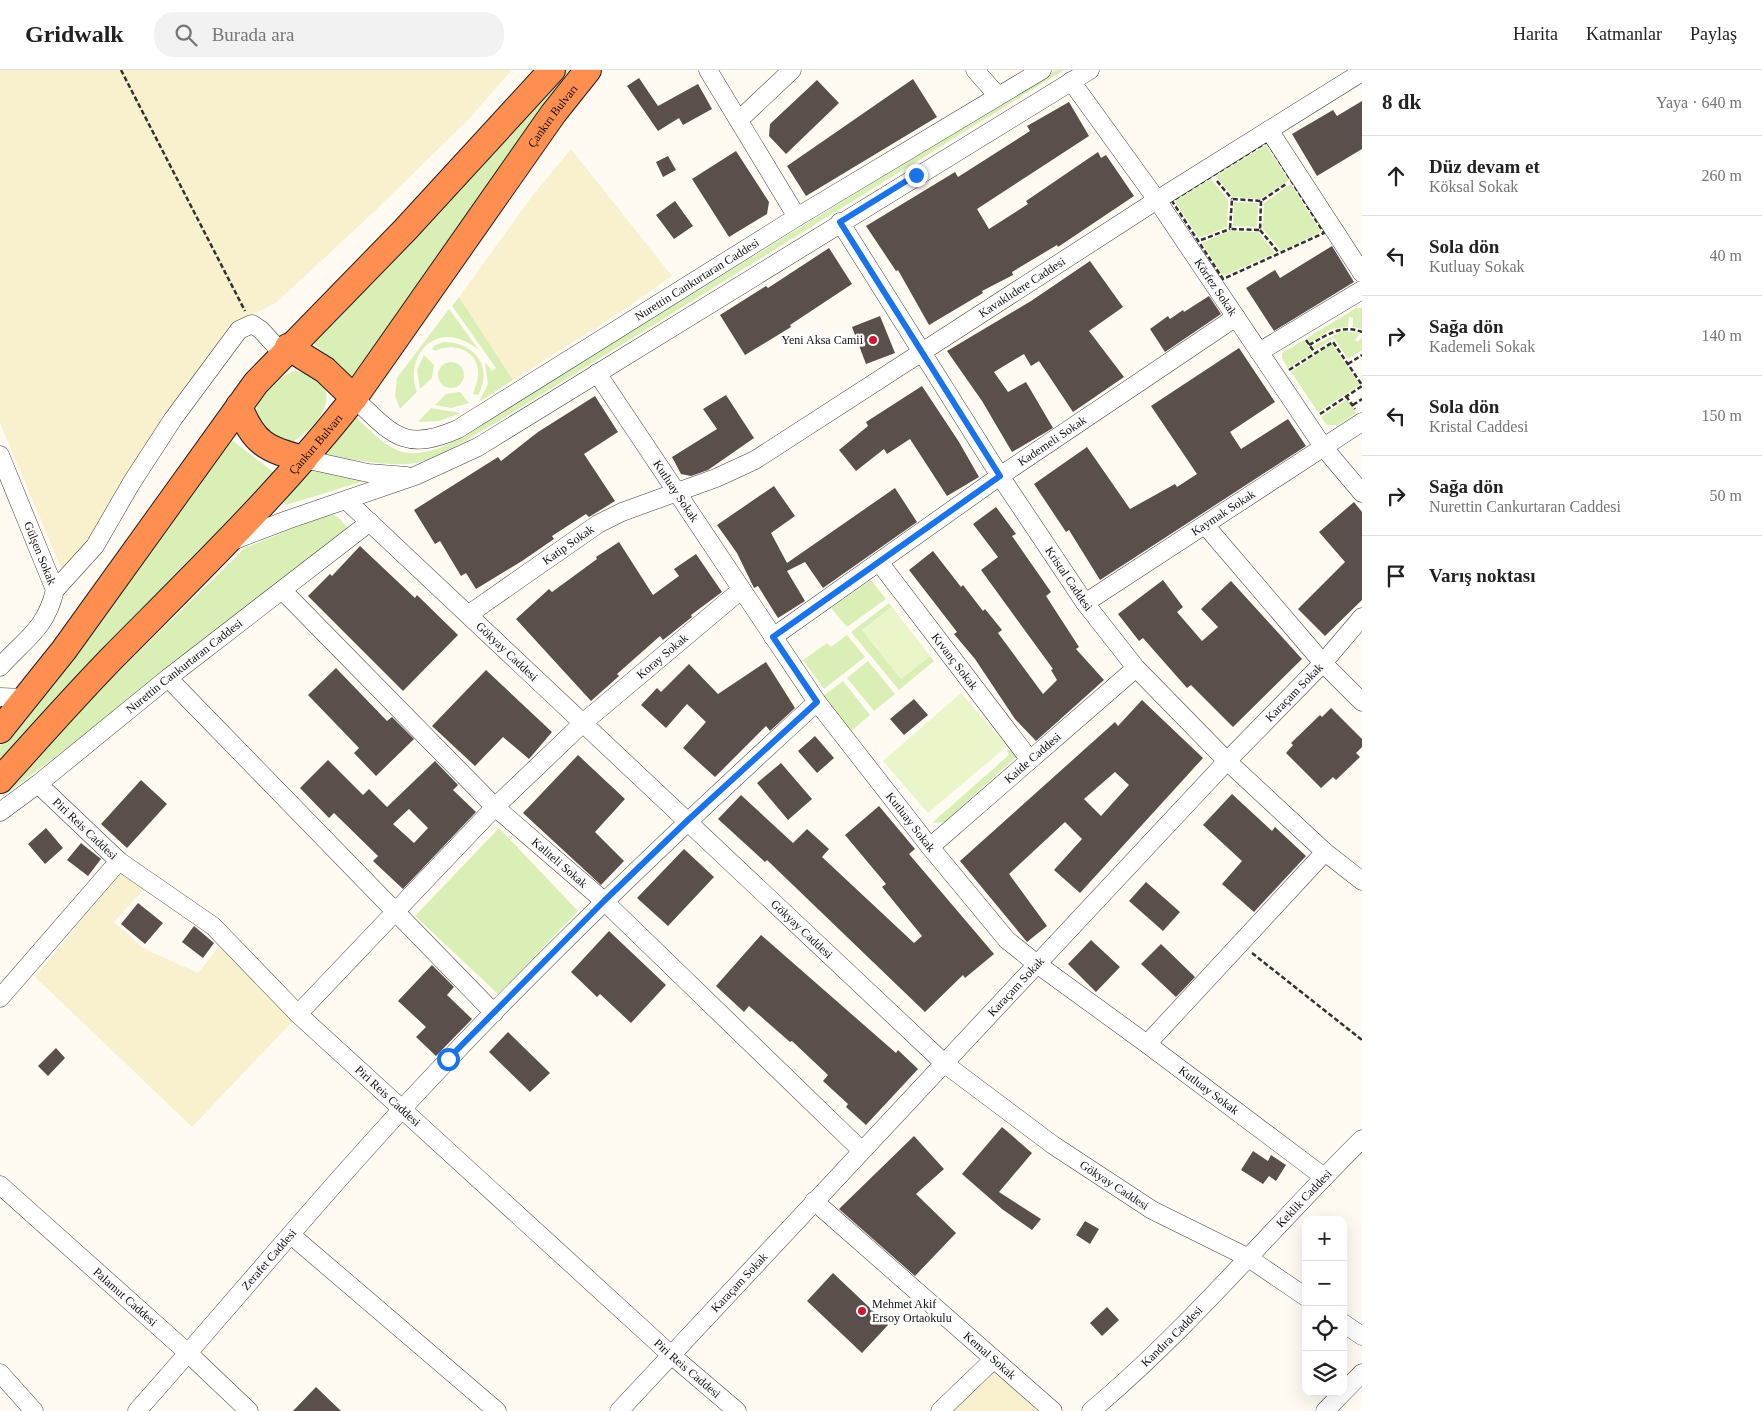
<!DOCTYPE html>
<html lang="tr">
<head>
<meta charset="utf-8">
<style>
  :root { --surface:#fff; --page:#f2f2f2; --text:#222; --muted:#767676; --line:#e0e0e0 }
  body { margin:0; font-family:"Times New Roman",serif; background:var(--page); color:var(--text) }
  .controls { position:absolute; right:15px; bottom:15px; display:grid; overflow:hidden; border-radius:10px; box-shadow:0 5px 20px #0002 }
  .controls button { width:45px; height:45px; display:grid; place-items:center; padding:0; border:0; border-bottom:1px solid var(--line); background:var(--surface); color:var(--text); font:25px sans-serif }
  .stop { position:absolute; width:15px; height:15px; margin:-11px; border:4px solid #1a73e8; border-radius:50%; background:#fff }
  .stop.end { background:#1a73e8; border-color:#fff; box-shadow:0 1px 5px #0008 }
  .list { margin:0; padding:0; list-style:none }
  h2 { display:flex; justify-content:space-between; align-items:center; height:65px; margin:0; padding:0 20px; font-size:21px }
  h2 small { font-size:16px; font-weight:400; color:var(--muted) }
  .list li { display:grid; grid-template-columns:32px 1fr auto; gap:15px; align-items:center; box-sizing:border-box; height:80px; padding:0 20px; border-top:1px solid var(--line) }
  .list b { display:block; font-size:19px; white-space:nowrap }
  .list p { margin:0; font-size:16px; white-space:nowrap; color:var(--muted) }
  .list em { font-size:16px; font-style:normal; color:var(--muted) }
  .icon { flex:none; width:28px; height:28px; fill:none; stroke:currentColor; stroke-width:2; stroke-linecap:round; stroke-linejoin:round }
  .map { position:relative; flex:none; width:1362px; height:1341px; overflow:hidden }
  header { display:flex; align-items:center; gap:30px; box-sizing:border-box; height:70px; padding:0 25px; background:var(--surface); border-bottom:1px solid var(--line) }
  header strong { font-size:24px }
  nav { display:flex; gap:28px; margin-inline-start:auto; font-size:18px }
  .search { width:350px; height:45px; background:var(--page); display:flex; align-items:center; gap:12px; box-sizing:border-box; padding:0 18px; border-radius:20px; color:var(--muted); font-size:19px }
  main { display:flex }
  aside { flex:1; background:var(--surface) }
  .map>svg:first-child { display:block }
  .farmland { fill:#f9f1ce }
  .green { fill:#d9efb6 }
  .pitch { fill:#eaf5c9 }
  .building { fill:#5a4f4b; fill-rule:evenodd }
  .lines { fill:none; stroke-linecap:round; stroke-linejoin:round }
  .minor-casing { stroke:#434343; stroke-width:19 }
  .highway-casing { stroke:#212121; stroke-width:28 }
  .path { stroke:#323232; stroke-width:2.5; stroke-dasharray:5 2.5; stroke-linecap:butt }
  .minor { stroke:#fff; stroke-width:18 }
  .highway { stroke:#ff8f50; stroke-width:26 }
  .route { stroke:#1a73e8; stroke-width:6 }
  .poi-dot { fill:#d01732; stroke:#fff; stroke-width:2 }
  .labels { text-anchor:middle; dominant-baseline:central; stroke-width:5; stroke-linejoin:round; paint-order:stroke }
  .street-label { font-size:12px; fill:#101010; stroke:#fff }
  .poi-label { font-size:12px; fill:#101010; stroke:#fff; text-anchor:end }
</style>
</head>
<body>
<header>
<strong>Gridwalk</strong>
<div class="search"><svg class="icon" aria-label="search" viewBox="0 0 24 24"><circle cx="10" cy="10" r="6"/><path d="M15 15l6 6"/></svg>Burada ara</div>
<nav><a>Harita</a><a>Katmanlar</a><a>Paylaş</a></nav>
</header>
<main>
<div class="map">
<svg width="1362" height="1341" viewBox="0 0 1362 1341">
  <rect width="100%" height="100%" fill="#fffbf2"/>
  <path class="farmland" d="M0,0h512l-44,50 -93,91 -99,92 -48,24 -138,213 -28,30 -62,-147z
    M571,79l101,127 -50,35 -109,69 -54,-83 74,-102z
    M123,800l21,19 -30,33 29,26 55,25 24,-30 72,77 -102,107 -157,-150z
    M994,1300l48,41h-91z"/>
  <path class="green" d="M565,0h10l-221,311 -45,-42z
    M1056,0h8l-567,352c-24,13 -49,32 -76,40 -28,7 -70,-4 -100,-7l32,-40c35,31 45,50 94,30z
    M1266,75l23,35 -29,19 -27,-2 -17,-21z
    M1211,109l17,21 -1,27 -28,11 -24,-37z
    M1291,114l30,48 -40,19 -18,-22 1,-26z
    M1234,132l24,1 -1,24 -24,-1z
    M1229,161l29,1 17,21 -52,23 -21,-33z
    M459,227l54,83 -34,22 9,-18 -3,-22 7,9 4,-3 -44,-62z
    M1356,238h6v21l-9,-2v-9l-4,-1 -1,10 -16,2 -22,14 -3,-5z
    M449,239l30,41c-9,-7 -20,-13 -32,-13 -28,1 -39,33 -30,55l-17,17 -5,-13 2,-18z
    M1343,261l17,2 -5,7 3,2 4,-5v13l-14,9 -14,-21 -18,12 -3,-4z
    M1304,270l8,13 -24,15 -6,-10v-5z
    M444,272c30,0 50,25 34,53l-5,-1c2,-8 6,-15 5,-23 -1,-22 -27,-29 -43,-20l-3,-2 3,-4z
    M1332,274l28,41 -42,27 -27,-40z
    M424,285l10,10 -2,13 -12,11 -3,-19z
    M438 305a13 13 0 1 1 26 0a13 13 0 1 1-26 0Z
    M296,301c7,1 11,3 18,7 32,19 -5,57 -26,66l-16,-3c-4,-7 -13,-17 -15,-24 -5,-21 22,-42 39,-46z
    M460,322l9,11 -18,5 -16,-3 11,-11z
    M1347,329l9,14 -18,12h-11l-6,-8z
    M431,338l30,5 -22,8 -21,1z
    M228,367l49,38 -277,287v-16l44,-53z
    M311,399l56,11 -81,25 -2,-3z
    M331,443l8,5 12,14 -350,266 73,-83 171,-167z
    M871,510l15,19 -39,28 -16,-19z
    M889,533l3,4 -30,23 39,49 29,-23 4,5 -35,29 -48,-58z
    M847,565l18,22 -41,32 -21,-29 24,-17 4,4z
    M868,591l27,33 -21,17 -27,-33z
    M843,611l27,34 -21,18 -10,-11 3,-3 -19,-23z
    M1012,677l5,7 -1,3 -72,65 -12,1 77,-68 -2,-4z
    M499,758l79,83 -80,83 -83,-78z"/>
  <path class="pitch" d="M892,537l38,49 -29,23 -39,-49z
    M961,623l46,53 -79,67 -45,-52z"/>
  <path class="building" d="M639,8l19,28 40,-22 14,25 -29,16 -4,-7 -21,13 -31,-45z
    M913,9l24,38 -131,79 -19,-30z
    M817,10l22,23 -53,51 -17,-18 1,-12z
    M1362,31v48l-45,27 -25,-42 41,-24 4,6z
    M1069,32l20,34 -112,73 12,20 39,-25 -2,-3 72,-49 3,6 5,-3 28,41 -76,51 -1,-2 -45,27 1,3 -31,16 1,2 -54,32 -31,-55 -2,1 -30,-45 89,-54 3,5 72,-46 -3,-5z
    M736,81l33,51 -2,12 -38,23 -37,-58z
    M668,86l8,14 -13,7 -7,-15z
    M675,131l18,25 -19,13 -18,-24z
    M1332,176l22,36 -80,49 -28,-43 29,-18 5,8z
    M829,178l23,36 -62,41 1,2 -46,28 -25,-40 46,-29 2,2z
    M1090,191l33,46 -34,24 35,46 -51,35 -34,-51 -8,5 -7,-12 -30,18 14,20 18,-10 27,46 -41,24 -30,-51 -35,-50 84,-50z
    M1209,226l12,18 -56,38 -15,-23 18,-13 2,3 13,-9 1,2z
    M880,246l15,37 -29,11 -14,-37z
    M1239,278l36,54 -45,30 11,17 47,-30 18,27 -206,134 -31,-50 -3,2 -32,-48 53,-37 43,62 45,-25 2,3 20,-13 -46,-68z
    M922,316l37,56 20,35 -32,19 -37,-57 -23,15 -3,-5 -28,22 -17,-21 29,-24 -2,-4z
    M726,325l28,43 -46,32 -17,6 -10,-2 -9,-17 45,-28 -14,-20z
    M595,326l23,36 -34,22 31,47 -26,16 -3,-3 -34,22 2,3 -32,22 -46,28 -10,-16 -5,3 -21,-35 -5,3 -21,-34 84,-53 3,4 37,-29z
    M774,416l21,30 -24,17 16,30 108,-75 22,34 -94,66 -18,-26 -18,9 18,30 -27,17 -20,-32 -4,2 -17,-35 -20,-28z
    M1354,432l8,10v88l-37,36 -27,-27 47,-47 -26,-30z
    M996,437l20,27 -4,2 39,56 -5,4 33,51 -3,2 28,31 -68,61 -21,-22 -40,-60 -21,-25 3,-2 -48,-62 24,-19 28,36 2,-2 20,26 2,-2 17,21 -4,3 45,61 14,-14 -6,-10 2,-1 -72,-99 17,-13 -25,-33z
    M619,472l34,53 26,-19 -5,-7 22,-15 26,38 -31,23 1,2 -29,23 -3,-4 -43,38 2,2 -28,25 -75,-82 33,-30 3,3 45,-33 -1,-2z
    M360,476l55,52 2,-3 41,40 -55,56 -95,-95 22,-22 2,2z
    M1163,510l20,27 -6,5 25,29 16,-14 -17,-18 30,-28 71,78 -69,68 -42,-42 -4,3 -44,-50 -4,3 -21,-27z
    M766,592l29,46 -25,23 -4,-5 -51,51 -32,-29 23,-26 -19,-18 -21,24 -25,-23 16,-17 4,4 28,-28 29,30z
    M336,598l51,53 5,-4 22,22 -38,37 -22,-23 5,-5 -51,-53z
    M486,600l66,62 -23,27 -26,-22 -28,29 -43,-40z
    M914,629l14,16 -24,20 -14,-16z
    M1142,630l61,58 -123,135 -26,-23 28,-31 -17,-17 -56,52 38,52 -20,16 -67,-81 155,-139 3,4zM1115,702l14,13 -28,31 -17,-17z
    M1331,638l31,31v8l-6,6 4,4 -24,23 -3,-3 -12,11 -35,-35 7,-8 -2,-2 29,-28 2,2z
    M815,666l19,22 -17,15 -19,-22z
    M578,685l47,44 -30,33 29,29 -23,24 -78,-72z
    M328,690l35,35 6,-6 18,18 48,-46 23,24 -5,5 23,22 -73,77 -30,-28 5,-5 -44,-43 -5,5 -29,-30zM409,739l19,19 -14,15 -21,-19z
    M781,693l31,36 -24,21 -31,-37z
    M141,710l26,24 -40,44 -26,-24z
    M1232,724l40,37 3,-4 31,29 -52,56 -32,-28 20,-23 -39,-36z
    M741,725l52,48 14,-14 22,20 -7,8 92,86 8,-7 -40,-49 4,-3 -41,-49 34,-29 36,43 -6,5 85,100 -29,24 -2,-3 -38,37 -158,-152 -2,2 -47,-43z
    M46,758l17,20 -18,16 -17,-20z
    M81,773l20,16 -13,17 -21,-16z
    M684,779l30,28 -46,49 -31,-28z
    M1146,812l34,30 -17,19 -34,-30z
    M138,833l25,20 -18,21 -24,-20z
    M194,856l20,17 -11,15 -21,-16z
    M609,861l57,54 -35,38 -31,-29 -3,3 -26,-25z
    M761,865l135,118 2,-3 20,19 -52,56 -20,-18 2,-3 -25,-23 5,-6 -36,-34 -2,1 -41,-36 -5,6 -28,-26z
    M1091,870l29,27 -24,25 -28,-28z
    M1161,874l34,33 -19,20 -35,-33z
    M432,895l22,22 -7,8 25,24 -36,37 -20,-19 10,-10 -28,-26z
    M508,962l42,41 -20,19 -41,-40z
    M56,978l9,10 -17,18 -10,-10z
    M1002,1057l30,26 -33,39 42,27 -9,11 -30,-21 -40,-35z
    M914,1066l30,33 -28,25 40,39 -41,43 -76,-67z
    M1253,1081l15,10 3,-6 15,10 -10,16 -7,-5 -6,8 -22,-14z
    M1085,1151l14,8 -9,15 -14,-9z
    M833,1203l55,52 -26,28 -55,-52z
    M1107,1237l12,13 -17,16 -12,-13z
    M316,1317l25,24h-48z"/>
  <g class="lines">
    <defs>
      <g id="minor">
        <path d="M708,0l89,147"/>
        <path d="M975,0l23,26"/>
        <path id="s1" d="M1071,11l86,119 167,248 38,45"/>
        <path d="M739,50l53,-50"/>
        <path d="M1269,60l93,143"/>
        <path id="s2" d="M840,152l160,254 85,127 51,65 91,93 98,91 37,29"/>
        <path d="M1259,282l103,-62"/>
        <path id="s3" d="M597,303l220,329 113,145 77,93 30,24 110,80 177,133"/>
        <path id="s4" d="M354,328c38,36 50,55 104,31l339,-212 245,-147"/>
        <path id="s5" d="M0,385l55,135c-9,39 -30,49 -55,77"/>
        <path d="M304,389l64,14 39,3"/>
        <path id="s6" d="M346,430l599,564 108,81 99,65 95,47 59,40"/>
        <path d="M1205,455l118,138 39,39"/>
        <path d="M232,471l55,-21 128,-44 63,-29 612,-377"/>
        <path id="s7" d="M879,492l151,198"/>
        <path d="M55,520l40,-44 37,-64 41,-63 66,-89 13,-6 9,6 21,23"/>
        <path id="s8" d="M283,521l212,216 109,94 257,249"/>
        <path id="s9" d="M1085,533l277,-181"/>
        <path id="s10" d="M469,544l129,-90 24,-12 94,-34 39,-18 402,-260 205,-128"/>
        <path id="s11" d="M773,567l227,-161 236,-159"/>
        <path d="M168,608l326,335"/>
        <path d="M0,627l26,1"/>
        <path id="s12" d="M38,714l81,77 94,65 85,88 372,340 67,57"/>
        <path id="s13" d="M0,742l38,-28 130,-106 202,-156"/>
        <path id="s14" d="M930,777l206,-179"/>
        <path d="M0,928l119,-137"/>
        <path id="s15" d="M298,944l197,-207 89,-85 157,-132"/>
        <path d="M1147,974l178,-192"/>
        <path id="s16" d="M0,1115l188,168 61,58"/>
        <path id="s17" d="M814,1131l239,210"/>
        <path d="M291,1165l206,176"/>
        <path d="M1343,1253l19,13"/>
        <path d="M0,1303l34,38"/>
        <path id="s18" d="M137,1341c104,-117 203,-238 311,-351 118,-125 242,-242 369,-358"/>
        <path id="s19" d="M619,1341l608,-650 96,-98 39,-46"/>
        <path d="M940,1341l54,-52"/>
        <path id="s20" d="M1091,1341c98,-82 180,-182 271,-272"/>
        <path d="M1325,1341l37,-38"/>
      </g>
      <g id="highway">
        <path d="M288,277l37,23 29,28"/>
        <path d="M239,336c14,37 28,44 65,53"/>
        <path d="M0,660l64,-80 192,-267 149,-153 147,-160"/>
        <path id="s21" d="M0,710c37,-41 74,-83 113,-123 83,-84 168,-166 241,-259l199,-284 35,-44"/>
      </g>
    </defs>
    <use href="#minor" class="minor-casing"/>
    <use href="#highway" class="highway-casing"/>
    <path class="path" d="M121,0l124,241
      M1267,72l57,91 -101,46 -51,-78z
      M1217,111l15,18
      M1261,131l-1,29 -30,-1 2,-30 29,2 25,-17
      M1260,160l19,23
      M1201,170l29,-11
      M1306,270l9,13
      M1309,275c18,-10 32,-21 53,-13
      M1348,294l14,-9
      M1289,300l44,-28 29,43
      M1346,326l9,13
      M1353,335l9,-6
      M1320,344l42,-28
      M1252,883l110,87"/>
    <use href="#minor" class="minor"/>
    <use href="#highway" class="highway"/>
  </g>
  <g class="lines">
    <path class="route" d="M448,989l156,-158 84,-81 129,-118 -44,-65 227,-161 -160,-254 76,-47"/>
  </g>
  <g class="poi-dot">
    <circle cx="873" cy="270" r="5"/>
    <circle cx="862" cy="1241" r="5"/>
  </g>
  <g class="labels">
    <g class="street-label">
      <text stroke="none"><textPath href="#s21" startOffset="866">Çankırı Bulvarı</textPath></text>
      <text stroke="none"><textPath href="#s4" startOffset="402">Nurettin Cankurtaran Caddesi</textPath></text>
      <text stroke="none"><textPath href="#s10" startOffset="645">Kavaklıdere Caddesi</textPath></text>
      <text stroke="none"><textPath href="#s1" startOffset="252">Körfez Sokak</textPath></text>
      <text stroke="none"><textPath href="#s11" startOffset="341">Kademeli Sokak</textPath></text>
      <text stroke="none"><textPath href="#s21" startOffset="461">Çankırı Bulvarı</textPath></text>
      <text stroke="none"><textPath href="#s3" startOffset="142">Kutluay Sokak</textPath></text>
      <text stroke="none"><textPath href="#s9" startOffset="165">Kaymak Sokak</textPath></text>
      <text stroke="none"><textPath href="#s10" startOffset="121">Katip Sokak</textPath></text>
      <text stroke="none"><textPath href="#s5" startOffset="106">Gülşen Sokak</textPath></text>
      <text stroke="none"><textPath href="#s2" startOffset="424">Kristal Caddesi</textPath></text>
      <text stroke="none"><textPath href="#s6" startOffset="221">Gökyay Caddesi</textPath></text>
      <text stroke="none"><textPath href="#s15" startOffset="511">Koray Sokak</textPath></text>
      <text stroke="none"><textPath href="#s7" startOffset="125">Kıvanç Sokak</textPath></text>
      <text stroke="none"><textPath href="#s13" startOffset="235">Nurettin Cankurtaran Caddesi</textPath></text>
      <text stroke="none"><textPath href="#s19" startOffset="986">Karaçam Sokak</textPath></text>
      <text stroke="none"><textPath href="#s14" startOffset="136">Kaide Caddesi</textPath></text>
      <text stroke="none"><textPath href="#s3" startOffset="548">Kutluay Sokak</textPath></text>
      <text stroke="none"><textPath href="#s12" startOffset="65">Piri Reis Caddesi</textPath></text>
      <text stroke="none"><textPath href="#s8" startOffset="388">Kaliteli Sokak</textPath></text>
      <text stroke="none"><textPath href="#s6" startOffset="626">Gökyay Caddesi</textPath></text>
      <text stroke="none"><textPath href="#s19" startOffset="581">Karaçam Sokak</textPath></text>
      <text stroke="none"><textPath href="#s3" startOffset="952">Kutluay Sokak</textPath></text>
      <text stroke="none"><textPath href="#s12" startOffset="470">Piri Reis Caddesi</textPath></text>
      <text stroke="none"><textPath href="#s6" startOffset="1031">Gökyay Caddesi</textPath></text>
      <text stroke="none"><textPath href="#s20" startOffset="301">Keklik Caddesi</textPath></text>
      <text stroke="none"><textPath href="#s18" startOffset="201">Zerafet Caddesi</textPath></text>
      <text stroke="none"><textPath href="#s19" startOffset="176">Karaçam Sokak</textPath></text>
      <text stroke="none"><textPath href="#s16" startOffset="168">Palamut Caddesi</textPath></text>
      <text stroke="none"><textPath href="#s20" startOffset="110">Kandıra Caddesi</textPath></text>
      <text stroke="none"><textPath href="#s17" startOffset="234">Kemal Sokak</textPath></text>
      <text stroke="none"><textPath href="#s12" startOffset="875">Piri Reis Caddesi</textPath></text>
    </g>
    <g class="poi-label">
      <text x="863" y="270">Yeni Aksa Camii</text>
      <text x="872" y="1234" text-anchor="start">Mehmet Akif<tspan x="872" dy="14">Ersoy Ortaokulu</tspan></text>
    </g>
  </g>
</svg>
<div class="controls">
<button>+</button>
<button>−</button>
<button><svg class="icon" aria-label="locate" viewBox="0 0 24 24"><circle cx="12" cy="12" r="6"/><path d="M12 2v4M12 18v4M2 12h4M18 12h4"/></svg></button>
<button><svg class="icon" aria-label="layers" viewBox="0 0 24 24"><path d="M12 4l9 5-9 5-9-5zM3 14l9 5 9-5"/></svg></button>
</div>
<div class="stop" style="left:448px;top:989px"></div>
<div class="stop end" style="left:916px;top:105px"></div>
</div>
<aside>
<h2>8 dk<small>Yaya · 640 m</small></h2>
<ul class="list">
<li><svg class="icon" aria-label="ahead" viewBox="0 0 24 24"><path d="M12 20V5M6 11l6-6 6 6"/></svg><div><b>Düz devam et</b><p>Köksal Sokak</p></div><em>260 m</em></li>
<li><svg class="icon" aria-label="left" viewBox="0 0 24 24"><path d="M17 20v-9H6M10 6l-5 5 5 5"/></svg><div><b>Sola dön</b><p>Kutluay Sokak</p></div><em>40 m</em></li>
<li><svg class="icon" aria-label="right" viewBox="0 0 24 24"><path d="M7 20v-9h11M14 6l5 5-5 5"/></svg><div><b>Sağa dön</b><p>Kademeli Sokak</p></div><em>140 m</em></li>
<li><svg class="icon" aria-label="left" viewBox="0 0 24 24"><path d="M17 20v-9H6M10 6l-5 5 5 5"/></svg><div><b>Sola dön</b><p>Kristal Caddesi</p></div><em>150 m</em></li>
<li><svg class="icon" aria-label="right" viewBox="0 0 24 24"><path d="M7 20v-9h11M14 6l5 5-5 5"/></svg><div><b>Sağa dön</b><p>Nurettin Cankurtaran Caddesi</p></div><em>50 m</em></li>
<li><svg class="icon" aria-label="arrive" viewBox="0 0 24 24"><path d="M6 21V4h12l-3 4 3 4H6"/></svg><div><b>Varış noktası</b></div></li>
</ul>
</aside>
</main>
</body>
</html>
